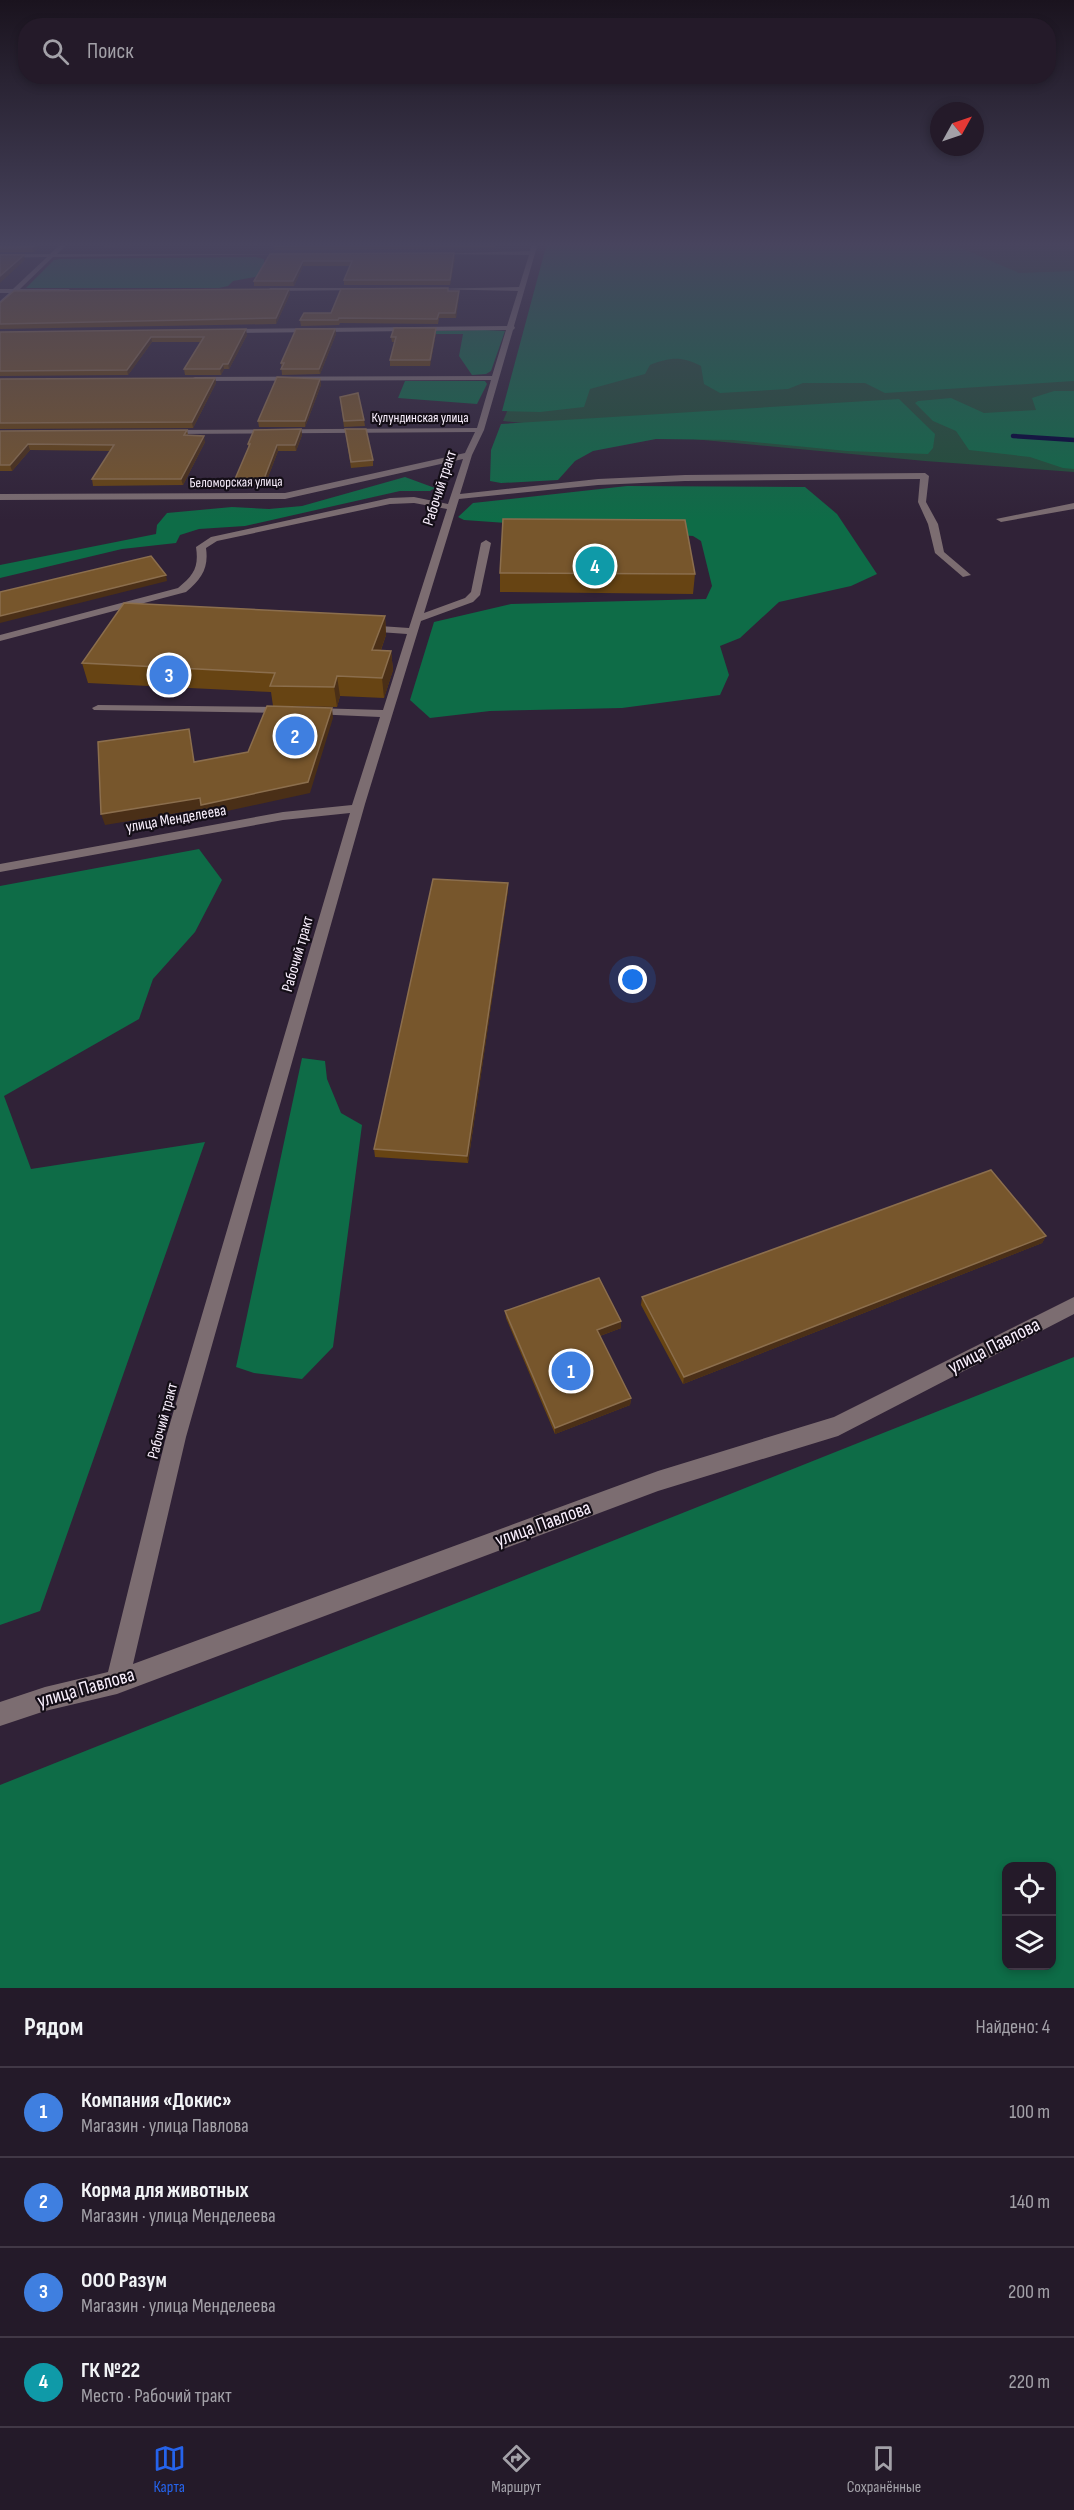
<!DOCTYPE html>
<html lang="ru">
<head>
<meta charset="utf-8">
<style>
  :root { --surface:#241a29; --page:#2c2331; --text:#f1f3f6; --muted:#a3a1a8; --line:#413846; --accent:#2563eb }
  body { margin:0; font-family:"Sofia Sans Condensed",sans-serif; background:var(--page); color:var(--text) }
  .controls { position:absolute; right:18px; bottom:18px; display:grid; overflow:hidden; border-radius:12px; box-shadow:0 3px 9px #0003 }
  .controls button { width:54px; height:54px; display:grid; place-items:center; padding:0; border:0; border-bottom:2px solid var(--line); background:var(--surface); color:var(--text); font:30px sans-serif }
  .compass { position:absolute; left:930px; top:102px; width:54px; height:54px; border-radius:50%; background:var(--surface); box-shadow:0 3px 9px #0003; rotate:50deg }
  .you { position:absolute; left:633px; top:980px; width:21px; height:21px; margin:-15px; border:4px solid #fff; border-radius:50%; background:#1a73e8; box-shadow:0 0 0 9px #1a73e833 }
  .badge { display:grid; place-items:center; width:39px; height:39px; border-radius:50%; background:var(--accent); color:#fff; font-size:20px; font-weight:700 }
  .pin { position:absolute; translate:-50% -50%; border:3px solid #fff; box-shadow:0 2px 6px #0006 }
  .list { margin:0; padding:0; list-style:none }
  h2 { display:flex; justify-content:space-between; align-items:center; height:78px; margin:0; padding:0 24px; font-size:26px }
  h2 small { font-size:20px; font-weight:400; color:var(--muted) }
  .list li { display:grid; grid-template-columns:39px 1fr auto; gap:18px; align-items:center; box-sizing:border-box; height:90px; padding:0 24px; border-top:2px solid var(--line) }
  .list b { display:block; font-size:22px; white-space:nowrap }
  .list p { margin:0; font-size:20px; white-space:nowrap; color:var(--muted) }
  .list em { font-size:20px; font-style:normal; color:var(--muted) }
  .icon { flex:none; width:33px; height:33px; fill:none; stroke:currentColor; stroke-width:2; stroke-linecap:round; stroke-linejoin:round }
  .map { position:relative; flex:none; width:1074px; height:1988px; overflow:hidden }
  .search { position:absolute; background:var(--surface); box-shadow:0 3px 9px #0003; left:18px; right:18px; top:18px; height:66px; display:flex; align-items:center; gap:15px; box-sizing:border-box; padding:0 21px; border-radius:24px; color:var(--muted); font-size:22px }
  .sheet { height:438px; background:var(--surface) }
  nav { display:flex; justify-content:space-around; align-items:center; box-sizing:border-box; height:84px; border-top:2px solid var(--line); background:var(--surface); font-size:16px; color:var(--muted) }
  nav a { display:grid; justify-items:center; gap:3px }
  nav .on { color:var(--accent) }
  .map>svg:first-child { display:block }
  .green { fill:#1f4f38 }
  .forest { fill:#0e6c47; fill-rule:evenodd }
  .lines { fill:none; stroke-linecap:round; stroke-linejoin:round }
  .stream { stroke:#000337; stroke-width:4.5 }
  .minor { fill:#7c6d71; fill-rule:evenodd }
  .wall { fill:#674413 }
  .shaded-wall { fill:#4a2f17 }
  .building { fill:#77562c; stroke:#8b6e4d; stroke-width:1.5 }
  .labels { text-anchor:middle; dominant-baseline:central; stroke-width:4.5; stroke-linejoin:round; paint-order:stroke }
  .far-street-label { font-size:14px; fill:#f9effd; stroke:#140e17 }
  .street-label { font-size:16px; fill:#f9effd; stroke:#140e17 }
  .near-street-label { font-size:20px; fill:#f9effd; stroke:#140e17 }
</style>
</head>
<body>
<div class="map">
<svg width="1074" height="1988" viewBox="0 0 1074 1988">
  <rect width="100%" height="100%" fill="#302237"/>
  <path class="green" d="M579,243h495v229l-149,-11 -422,-40z"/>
  <path class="forest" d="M547,243h403l69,30 55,-2v110l-189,12 -20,-10h-62l-15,6 -68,4 -16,-9 -3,-18c-19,-10 -31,-9 -51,-1l-5,9 -55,15 -6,18 -44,5 -38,-1z
    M256,257l8,2v12l-4,5 -27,5 -5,5 -9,2h-193l28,-28 6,-1z
    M484,330l21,1 -14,40 -5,3 -14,1 -13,-19 4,-22h-30l1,-3z
    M405,381h80l2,3 -10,20 -79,-6z
    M1054,391h20v78l-11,-1 -33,-11 -61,-7 -13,-19 -23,-10 -18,-18 3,-2 33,-3 33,15 52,-3 -4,-12z
    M899,399l36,35 -2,14 -5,6 -81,-3 -114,-11 -77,-1 -63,12 -18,10 -17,19 -57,3 -11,-2 1,-31 10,-26z
    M405,477l30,11 -5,3h-30l-155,35 -46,3 -19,6 -4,8 -54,6 -122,29v-13l156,-31 1,-9 10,-12 65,-6 37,2 33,-3z
    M627,486l178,1 32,27 40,60 -26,12 -72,16 -39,36 -20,8 9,29 -9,20 -98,13 -132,3 -60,7 -20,-18 24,-78 77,-18 195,-5 6,-13 -11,-45 -8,-5 -229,-16 -6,-3 15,-14z
    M199,849l23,31 -27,52 -42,47 -14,40 -135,77 27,73 174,-27 -165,469 -40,14v-739z
    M302,1058l23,3 2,18 14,34 21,12 -29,222 -31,32 -48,-6 -18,-6z
    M1074,1357v631h-1074v-203zM1006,1866h46v100h-46z"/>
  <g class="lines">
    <path class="stream" d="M1013,436l61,4"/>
    <path class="minor" d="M62,243h6l-11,11h234l-238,3 -33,32h49l2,3 -55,1 -16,14v-6l9,-8h-9v-4h13l34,-32 -47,1v-4h50z
      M532,243h6l-24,83 1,2 -2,2 -29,100 -12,25 -12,39 138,-15 87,-4 240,-2 4,3 -3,26 12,22 6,28 27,23 -8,2 -28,-24 -7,-29 -10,-22 2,-23 -235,2 -87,4 -139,14 -35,114 41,-15 6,-6 10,-49 5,-3 5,3 -11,52 -7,7 -52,19 -56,183 -179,633 -53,227 525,-193 176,-54 240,-120v17l-236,122 -180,55 -541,203 -72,17 -45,15v-24l45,-15 63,-15 58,-235 184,-624 -67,7 -283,52v-8l283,-52 69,-7 28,-88 -67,-3 -6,-3 6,-3 70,2 24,-76 -42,-3 -5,-3 5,-3 44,3 38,-119 -33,-6 -24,1 -173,37 -11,7c3,21 -5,31 -20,44l-186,49v-6l178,-47c16,-13 21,-21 18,-41l15,-10 179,-39 24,-1 34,7 15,-45 -178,40 -285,1v-6l285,-1 180,-40 10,-21 -307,2 -4,-2 4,-2 309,-2 14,-48 -296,1 -4,-2 4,-2 297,-1 14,-46 -278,3 -3,-2 3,-2 279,-3 11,-35 -92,-2 93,-2 10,-32 -97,-1 98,-3z
      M270,288h90l3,2 -95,1z
      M1074,503v6l-73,13 -5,-3z
      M98,705l188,2 6,3 -6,3 -192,-3 -2,-2z"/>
  </g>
  <path class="wall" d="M0,243h44l-10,9h-34z
    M94,243h81l-2,2 -69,2 -1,-4z
    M276,243h219v5l-220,2 -1,-4z
    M454,253l1,5 -5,27h-106v-5l6,-14h-47l-9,20h-40v-5l16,-27z
    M289,289l1,5 -14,30 -276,5v-26z
    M448,291h11v5l-3,22h-17l-1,6 -98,-1 -1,2 -38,1 -1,-6 31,-7z
    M335,329l1,5 -16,40 -38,1 -1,-12z
    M0,332l247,3 -18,34h-5l-3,6h-36l-1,-6 16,-27h-48l-24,33 -128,1z
    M436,333l-6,33h-40v-6l4,-18h-2l-1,-5z
    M215,378l1,5 -23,45 -193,1v-50z
    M320,379l1,6 -16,42h-46l-1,-6z
    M340,397l24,23 1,6 -21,1z
    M301,429l1,6 -6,16h-18l-13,34h-29l-1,-6 13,-31v-4z
    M345,429l28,31v6l-22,2z
    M187,430l1,5 17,7 -22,43 -90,1 -1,-7 18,-28 -80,-1 -18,21h-12v-40z
    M500,573l195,1 -2,20 -193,-2z
    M385,616l1,19 -5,15 10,1 2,19 -9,28 -44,-2 -3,11 -64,-1 -2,-14 -183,-9 -6,-20z
    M508,890l-40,273 -93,-6 -1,-8z
    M1046,1236l-4,7 -359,141 -42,-79 1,-8z
    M505,1311l116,10v7l-21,8 31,62 -1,7 -75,29 -49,-116z"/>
  <path class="shaded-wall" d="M37,243h7l-10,9 -2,-5z
    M454,253l1,5 -5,27v-5z
    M24,255l1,5 -25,23v-7z
    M303,261v5l-9,20 -1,-5z
    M289,289l1,5 -14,30v-6z
    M459,291v5l-3,22 -1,-5z
    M436,328v5l-6,33v-6z
    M246,329l1,6 -18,34 -1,-5z
    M335,329l1,5 -16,40 -1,-5z
    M151,337l1,5 -24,33 -1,-5z
    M223,364l1,5 -3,6 -1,-6z
    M215,378l1,5 -23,45 -1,-6z
    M320,379l1,6 -16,42v-6z
    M301,429l1,6 -6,16 -1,-6z
    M204,436l1,6 -22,43 -2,-6z
    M28,444l2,6 -18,21 -2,-6z
    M277,445l1,6 -13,34 -1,-6z
    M166,575l1,6 -167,42v-7z
    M385,616l1,19 -12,34 -2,-19z
    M391,651l2,19 -9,28 -2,-20z
    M337,676l3,20 -3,11 -3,-20z
    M332,708l1,10 -23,75 -106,23 -2,-7 -97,16 -4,-11 99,-16z
    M508,883v7l-40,273 -1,-7z
    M1046,1236l-4,7 -359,141 1,-7z
    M621,1321v7l-24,9v-7z
    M631,1398l-1,7 -75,29v-6z"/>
  <path class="building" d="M0,243h37l-5,4 -32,1z
    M276,243h219l-221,3z
    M454,253l-4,27h-106l8,-19h-49l-10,20h-39l16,-27z
    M0,255h24l-24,21z
    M448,288v3h11l-4,22h-16l-2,6 -98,-1 -1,2h-38l4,-7h27l10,-24z
    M289,289l-13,29 -276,6v-21l14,-12z
    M394,328h42l-6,32h-40l6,-23h-5z
    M246,329l-18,35h-5l-3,5h-36l20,-32h-53l-24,33 -127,1v-39z
    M296,329h39l-16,40h-38l3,-6h-3z
    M277,377l43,2 -15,42h-47z
    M215,378l-23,44 -192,1v-44z
    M358,393l6,27 -20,1 -4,-24z
    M301,429l-6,16h-18l-13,34h-29l15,-35h-2l6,-14z
    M345,429h21l7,31 -22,2z
    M187,430l-3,5 20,1 -23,43h-89l22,-34 -86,-1 -18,21h-10v-34z
    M503,519l182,1 10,54 -195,-1z
    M151,556l15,19 -166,41v-24z
    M124,603l261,13 -13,34 19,1 -9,27 -45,-2 -3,11 -64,-1 5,-13 -193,-10z
    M267,706l65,2 -24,74 -107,23 -1,-7 -99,16 -3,-72 91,-13 5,33 54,-10z
    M433,879l75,4 -41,273 -93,-7z
    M991,1170l55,66 -362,141 -42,-80z
    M599,1278l22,43 -24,9 34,68 -76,30 -50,-117z"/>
  <linearGradient id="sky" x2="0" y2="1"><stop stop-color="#1a131e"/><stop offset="0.47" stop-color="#48445e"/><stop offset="1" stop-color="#48445e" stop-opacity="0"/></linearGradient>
  <rect width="1074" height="521" fill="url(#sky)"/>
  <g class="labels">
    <g class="far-street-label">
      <text x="420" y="417">Кулундинская улица</text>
      <text transform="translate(236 482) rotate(-1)">Беломорская улица</text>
    </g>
    <g class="street-label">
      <text transform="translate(440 488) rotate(-72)">Рабочий тракт</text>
      <text transform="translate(176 819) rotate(-10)">улица Менделеева</text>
      <text transform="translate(298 954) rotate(-74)">Рабочий тракт</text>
      <text transform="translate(163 1421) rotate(-75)">Рабочий тракт</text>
    </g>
    <g class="near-street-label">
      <text transform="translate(994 1346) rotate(-27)">улица Павлова</text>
      <text transform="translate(543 1524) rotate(-20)">улица Павлова</text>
      <text transform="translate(86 1688) rotate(-16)">улица Павлова</text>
    </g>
  </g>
</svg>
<div class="controls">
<button><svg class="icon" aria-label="locate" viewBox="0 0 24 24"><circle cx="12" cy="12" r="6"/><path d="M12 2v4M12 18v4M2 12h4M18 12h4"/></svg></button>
<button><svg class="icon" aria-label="layers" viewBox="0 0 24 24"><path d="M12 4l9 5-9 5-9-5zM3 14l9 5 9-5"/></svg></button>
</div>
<svg class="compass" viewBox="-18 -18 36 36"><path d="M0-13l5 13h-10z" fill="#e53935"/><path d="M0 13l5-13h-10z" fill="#a3a1a8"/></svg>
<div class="you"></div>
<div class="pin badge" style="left:571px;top:1371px;background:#3f7fe0">1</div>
<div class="pin badge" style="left:295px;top:736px;background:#3f7fe0">2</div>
<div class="pin badge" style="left:169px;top:675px;background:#3f7fe0">3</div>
<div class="pin badge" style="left:595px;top:566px;background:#0f9aa8">4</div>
<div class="search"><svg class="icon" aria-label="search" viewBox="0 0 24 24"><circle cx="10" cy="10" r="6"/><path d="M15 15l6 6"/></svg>Поиск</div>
</div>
<section class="sheet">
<h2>Рядом<small>Найдено: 4</small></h2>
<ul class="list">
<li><span class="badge" style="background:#3f7fe0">1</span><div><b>Компания «Докис»</b><p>Магазин · улица Павлова</p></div><em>100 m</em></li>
<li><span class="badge" style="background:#3f7fe0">2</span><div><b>Корма для животных</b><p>Магазин · улица Менделеева</p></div><em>140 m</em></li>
<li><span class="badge" style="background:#3f7fe0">3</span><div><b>ООО Разум</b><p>Магазин · улица Менделеева</p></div><em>200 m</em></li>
<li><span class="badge" style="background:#0f9aa8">4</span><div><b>ГК №22</b><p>Место · Рабочий тракт</p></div><em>220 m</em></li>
</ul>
</section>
<nav>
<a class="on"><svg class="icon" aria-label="map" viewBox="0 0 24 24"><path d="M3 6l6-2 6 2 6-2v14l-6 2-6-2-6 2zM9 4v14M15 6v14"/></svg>Карта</a>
<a><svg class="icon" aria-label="directions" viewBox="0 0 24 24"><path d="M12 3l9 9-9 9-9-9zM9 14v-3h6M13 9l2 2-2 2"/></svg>Маршрут</a>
<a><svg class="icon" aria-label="saved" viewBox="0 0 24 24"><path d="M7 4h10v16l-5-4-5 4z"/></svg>Сохранённые</a>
</nav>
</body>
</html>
